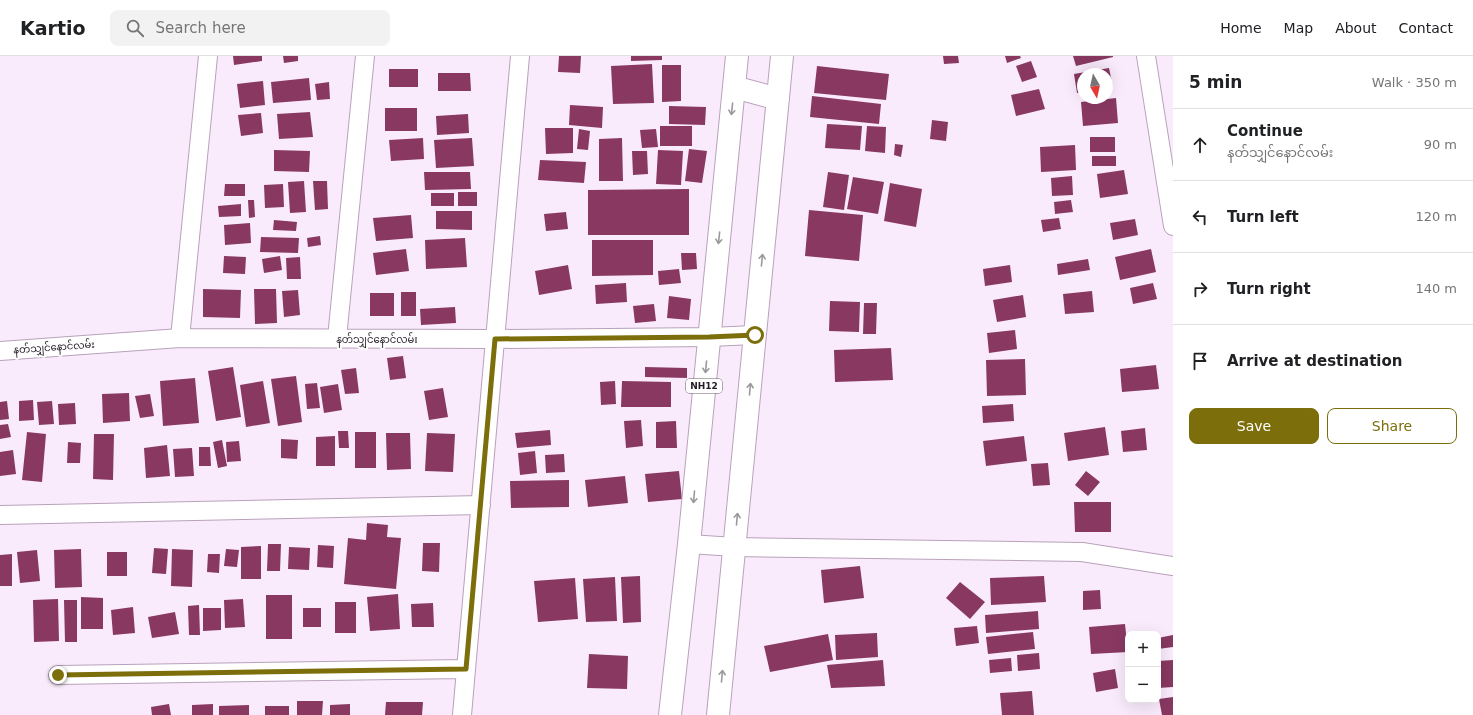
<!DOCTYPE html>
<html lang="en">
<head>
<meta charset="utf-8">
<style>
  :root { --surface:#fff; --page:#f2f2f2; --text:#202124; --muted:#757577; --line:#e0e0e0; --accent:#7c6e0a }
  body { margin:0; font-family:"DejaVu Sans","Noto Sans Myanmar",sans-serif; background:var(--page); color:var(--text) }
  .controls { position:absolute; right:12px; bottom:12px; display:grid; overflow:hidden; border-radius:8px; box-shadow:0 4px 16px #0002 }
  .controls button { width:36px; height:36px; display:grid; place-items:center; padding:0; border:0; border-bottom:1px solid var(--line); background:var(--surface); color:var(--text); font:20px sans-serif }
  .compass { position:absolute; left:1077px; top:12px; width:36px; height:36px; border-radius:50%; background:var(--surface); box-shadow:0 4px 16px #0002; rotate:171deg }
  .stop { position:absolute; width:12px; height:12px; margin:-9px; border:3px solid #7c6e0a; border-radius:50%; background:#fff }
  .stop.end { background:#7c6e0a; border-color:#fff; box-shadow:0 1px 4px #0008 }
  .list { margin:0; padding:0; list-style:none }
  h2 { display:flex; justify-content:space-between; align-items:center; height:52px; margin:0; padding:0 16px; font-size:17px }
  h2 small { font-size:13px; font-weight:400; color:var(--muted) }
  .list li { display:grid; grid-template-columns:26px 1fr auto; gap:12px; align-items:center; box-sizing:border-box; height:72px; padding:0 16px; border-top:1px solid var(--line) }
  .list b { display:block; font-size:15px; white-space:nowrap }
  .list p { margin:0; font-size:13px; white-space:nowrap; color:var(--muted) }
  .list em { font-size:13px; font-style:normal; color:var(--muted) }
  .actions { display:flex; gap:8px; padding:12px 16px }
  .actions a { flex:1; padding:9px 0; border:1px solid var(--accent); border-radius:8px; text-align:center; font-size:14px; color:var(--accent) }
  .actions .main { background:var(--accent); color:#fff }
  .icon { flex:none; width:22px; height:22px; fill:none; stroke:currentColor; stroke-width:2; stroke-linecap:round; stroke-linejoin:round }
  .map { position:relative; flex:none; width:1173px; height:659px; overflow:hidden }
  header { display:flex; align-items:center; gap:24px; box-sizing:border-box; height:56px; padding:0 20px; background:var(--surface); border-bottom:1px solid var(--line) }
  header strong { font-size:19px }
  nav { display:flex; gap:22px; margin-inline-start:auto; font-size:14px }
  .search { width:280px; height:36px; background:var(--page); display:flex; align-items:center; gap:10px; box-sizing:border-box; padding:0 14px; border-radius:8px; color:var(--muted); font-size:15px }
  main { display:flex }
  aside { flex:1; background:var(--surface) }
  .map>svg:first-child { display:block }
  .building { fill:#883861 }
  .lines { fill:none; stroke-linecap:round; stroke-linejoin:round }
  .minor-casing { stroke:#b9a1bb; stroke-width:20 }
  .trunk-casing { stroke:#b9a1bb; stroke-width:24 }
  .minor { stroke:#fff; stroke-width:18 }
  .trunk { stroke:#fff; stroke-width:22 }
  .oneway { stroke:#9c989d }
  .route { stroke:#7c6e0a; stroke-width:5 }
  .labels { text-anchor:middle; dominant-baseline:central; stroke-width:4; stroke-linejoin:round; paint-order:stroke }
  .shield { fill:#fefefe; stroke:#655f66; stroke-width:1 }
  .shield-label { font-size:9px; font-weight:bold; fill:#241b25 }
  .street-label { font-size:10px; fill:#241b25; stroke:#fefefe }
</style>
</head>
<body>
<header>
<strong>Kartio</strong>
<div class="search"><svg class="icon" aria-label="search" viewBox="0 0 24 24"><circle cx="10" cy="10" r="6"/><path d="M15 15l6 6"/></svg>Search here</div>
<nav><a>Home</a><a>Map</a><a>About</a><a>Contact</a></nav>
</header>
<main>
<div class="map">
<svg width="1173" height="659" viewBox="0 0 1173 659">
  <rect width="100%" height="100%" fill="#faebfc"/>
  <path class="building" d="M233,0h29v5l-28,4z
    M283,0h15v5l-14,2z
    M559,0h22l-1,17 -22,-1z
    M631,0h31v4l-31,1z
    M943,0h15l1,7 -15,1z
    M1005,0h15l1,2 -14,5z
    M1073,0h40v1l-37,9z
    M1031,5l6,16 -15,5 -6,-16z
    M652,8l2,39 -41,1 -2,-38z
    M662,9h19v36l-19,1z
    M817,10l72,8 -3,26 -72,-7z
    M1109,12l4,19 -6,1v-14h-24v18l-6,1 -3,-19z
    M389,13h29v18h-29z
    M438,17h32l1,18h-33z
    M309,22l2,22 -38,3 -2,-21z
    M263,25l2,24 -25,3 -3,-24z
    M329,26l1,17 -13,1 -2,-16z
    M1039,33l6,20 -29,7 -5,-21z
    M812,40l69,8 -2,20 -69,-7z
    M1116,42l2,25 -35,3 -2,-24z
    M570,49l33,2 -1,21 -33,-3z
    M669,50l37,1 -1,18 -36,-1z
    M385,52h32v23h-32z
    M310,56l3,25 -34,2 -2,-25z
    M261,57l2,20 -22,3 -3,-21z
    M468,58l1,19 -32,2 -1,-19z
    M932,64l16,2 -2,19 -16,-2z
    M827,68l35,2 -2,24 -35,-2z
    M660,70h32v20h-32z
    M867,70l19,1 -1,26 -20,-2z
    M545,72h28v25l-27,1z
    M579,73l11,2 -2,19 -11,-1z
    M656,73l2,18 -16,1 -2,-18z
    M1090,81h25v15h-25z
    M423,82l1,21 -33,2 -2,-21z
    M472,82l2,28 -38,2 -2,-28z
    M622,82l1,43h-24v-42z
    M895,88l8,1 -2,12 -7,-2z
    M1075,89l1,25 -35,2 -1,-25z
    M689,93l18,2 -5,32 -17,-2z
    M274,94l36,1 -1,21 -35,-1z
    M658,94l25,1 -2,34 -25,-1z
    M632,95h15l1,23 -15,1z
    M1092,100h24v10h-24z
    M540,104l46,2 -2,21 -46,-3z
    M1124,114l4,24 -28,4 -3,-24z
    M424,116h46l1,17 -46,1z
    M828,116l21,3 -5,35 -21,-3z
    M1072,120l1,19 -21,1 -1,-18z
    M853,121l31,5 -6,32 -31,-5z
    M304,125l2,31 -16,1 -2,-31z
    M313,125h14l1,28 -13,1z
    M890,127l32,6 -6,38 -32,-6z
    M225,128h20v12h-21z
    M283,128l1,23 -19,1 -1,-23z
    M689,133v46h-101v-45z
    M458,136h19v14h-19z
    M431,137h23v13h-23z
    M248,144h6l1,17 -6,1z
    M1071,144l2,12 -18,2 -1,-12z
    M241,148v12l-22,1 -1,-11z
    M809,154l54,5 -4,46 -54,-5z
    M436,155h36v19l-36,-1z
    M566,156l2,17 -22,2 -2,-17z
    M411,159l2,23 -37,3 -3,-23z
    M1059,162l2,11 -18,3 -2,-12z
    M1135,163l3,16 -25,5 -3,-17z
    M274,164l23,2 -1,9 -23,-1z
    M250,167l1,20 -26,2 -1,-20z
    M320,180l1,9 -13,2 -1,-9z
    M261,181l38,1 -1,15 -38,-1z
    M465,182l2,29 -41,2 -1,-29z
    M592,184h61v35l-61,1z
    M406,193l3,22 -33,4 -3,-22z
    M1151,193l5,23 -36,8 -5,-23z
    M681,197h15l1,16 -15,1z
    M224,200l22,1 -1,17 -22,-1z
    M280,200l2,14 -18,3 -2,-14z
    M300,201l1,22h-14l-1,-21z
    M1088,203l2,11 -32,5 -1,-11z
    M568,209l4,24 -33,6 -4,-24z
    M1010,209l2,17 -27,4 -2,-17z
    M679,213l2,14 -22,2 -1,-14z
    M626,227l1,19 -31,2 -1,-19z
    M1153,227l4,16 -24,5 -3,-16z
    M203,233l38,1 -1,28 -37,-1z
    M254,233h22l1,34 -22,1z
    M298,234l2,25 -16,2 -2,-26z
    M1092,235l2,21 -29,2 -2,-20z
    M401,236h15v24h-15z
    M370,237h24v23h-24z
    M1023,239l3,22 -29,5 -4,-22z
    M669,240l22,3 -2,21 -22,-2z
    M830,245l30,1 -1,30 -30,-1z
    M864,247h13l-1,31h-13z
    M654,248l2,17 -21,2 -2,-17z
    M455,251l1,16 -35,2 -1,-16z
    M1015,274l2,19 -28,4 -2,-20z
    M891,292l2,32 -58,2 -1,-32z
    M403,300l3,22 -16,2 -3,-22z
    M1025,303l1,36 -39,1 -1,-36z
    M1156,309l3,24 -37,3 -2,-23z
    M233,311l8,50 -25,4 -8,-50z
    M645,311l42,1v10l-42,-1z
    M356,312l3,25 -14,1 -4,-24z
    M296,320l6,46 -24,4 -7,-47z
    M195,322l4,45 -36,3 -3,-45z
    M263,325l7,42 -24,4 -6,-42z
    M615,325l1,23 -15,1 -1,-23z
    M622,325l49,1v25h-50z
    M317,327l3,25 -13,1 -2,-25z
    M338,328l4,26 -18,3 -4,-26z
    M443,332l5,29 -19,3 -5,-29z
    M129,337l1,28 -27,2 -1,-29z
    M150,338l4,22 -14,2 -5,-22z
    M33,344l1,20 -15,1v-20z
    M7,345l2,18 -9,1v-18z
    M52,345l2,23 -15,1 -2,-23z
    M75,347l1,21 -17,1 -1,-21z
    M1013,348l1,17 -31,2 -1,-17z
    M641,364l2,26 -17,2 -2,-27z
    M676,365l1,27h-21v-26z
    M8,368l3,13 -11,2v-14z
    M1105,371l4,28 -41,6 -4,-28z
    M1145,372l2,22 -24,2 -2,-21z
    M550,374l1,15 -34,3 -2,-15z
    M338,375h10l1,17h-10z
    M27,376l19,2 -4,48 -20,-2z
    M355,376h21v36h-21z
    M386,377h24l1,36 -24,1z
    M427,377l28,1 -2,38 -28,-1z
    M94,378h20l-1,46 -20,-1z
    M335,380v30h-19v-29z
    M1024,380l3,25 -41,5 -3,-25z
    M281,383l17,1 -1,19 -16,-1z
    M222,384l5,26 -9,2 -5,-26z
    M239,385l2,20 -14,1 -1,-20z
    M68,386l13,1 -1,20h-13z
    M167,389l3,31 -24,2 -2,-30z
    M199,391h11l1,19h-12z
    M192,392l2,28 -19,1 -2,-28z
    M13,394l3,24 -16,2v-24z
    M535,395l2,22 -17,2 -2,-22z
    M564,398l1,18 -19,1 -1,-18z
    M1048,407l2,22 -17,1 -2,-22z
    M679,415l3,28 -34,3 -3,-28z
    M1086,415l14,11 -12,14 -13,-11z
    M625,420l3,27 -40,4 -3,-27z
    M569,424v27l-58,1 -1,-27z
    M1074,446h37v30h-36z
    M367,467l21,2 -1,12 14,1 -5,51 -52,-5 4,-46 18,2z
    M423,487h17l-1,29 -17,-1z
    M268,488h13l-1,27h-13z
    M318,489l16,1 -1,22 -16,-1z
    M261,490v33h-20v-32z
    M289,491l21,1 -1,22 -21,-1z
    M154,492l14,1 -2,25 -14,-1z
    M81,493l1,38 -27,1 -1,-38z
    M172,493l21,1 -1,37 -21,-1z
    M226,493l13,1 -2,17 -13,-1z
    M37,494l3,31 -20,2 -3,-31z
    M107,496h20v24h-20z
    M12,498v32h-12v-31z
    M208,498h12l-1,19 -12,-1z
    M860,510l4,32 -40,5 -3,-33z
    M640,520l1,46 -18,1 -2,-46z
    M1044,520l2,26 -55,3 -1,-27z
    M615,521l2,44 -31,1 -3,-43z
    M575,522l3,41 -40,3 -4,-41z
    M960,526l25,20 -15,17 -24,-21z
    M1100,534l1,19 -18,1v-19z
    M398,538l2,35 -30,2 -3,-34z
    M266,539h26v44h-26z
    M81,541l22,1v31h-22z
    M58,543l1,42 -25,1 -1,-42z
    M243,543l2,28 -20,1 -1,-28z
    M64,544h13v42h-12z
    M335,546h21v31h-21z
    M433,547l1,24h-22l-1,-23z
    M199,549l1,30h-11l-1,-29z
    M133,551l2,26 -22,2 -2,-25z
    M203,552h18v22l-18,1z
    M303,552h18v19h-18z
    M1038,555l1,18 -53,4 -1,-18z
    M175,556l4,22 -27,4 -4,-21z
    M1125,568l3,28 -37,2 -2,-27z
    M977,570l2,17 -23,3 -2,-18z
    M1033,576l2,17 -47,5 -2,-17z
    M877,577l1,24 -42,3 -1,-25z
    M828,578l5,26 -63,12 -6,-26z
    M1173,579v12l-15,2v-11z
    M1039,597l1,16 -22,2 -1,-16z
    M589,598l39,2 -1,33 -40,-1z
    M1011,602l1,13 -22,2 -1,-13z
    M883,604l2,26 -54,2 -4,-23z
    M1173,604v27l-15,1v-27z
    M1115,613l3,19 -22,4 -3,-19z
    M1032,635l2,24h-32l-2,-22z
    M1173,641v18h-11l-3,-16z
    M297,645h26l-1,14h-25z
    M386,646h37l-1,13h-37z
    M169,648l2,11h-19l-1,-8z
    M213,648v11h-21v-10z
    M350,648v11h-20v-10z
    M249,649v10h-30v-9z
    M265,650h24v9h-24z"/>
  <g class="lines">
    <defs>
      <path id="minor" d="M1146,0l27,170
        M180,282l28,-282
        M337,282l28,-282
        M0,295l180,-13 315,1 214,-2 46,-2
        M0,459l481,-10
        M689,488l46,3 347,5 91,14
        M58,619l408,-6
        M462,659l58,-659"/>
      <path id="trunk" d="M734,31l44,12
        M670,659l19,-171 48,-488
        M718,659l64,-659"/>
    </defs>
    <use href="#minor" class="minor-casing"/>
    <use href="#trunk" class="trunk-casing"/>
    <use href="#minor" class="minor"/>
    <use href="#trunk" class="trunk"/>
  </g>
  <defs><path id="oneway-shaft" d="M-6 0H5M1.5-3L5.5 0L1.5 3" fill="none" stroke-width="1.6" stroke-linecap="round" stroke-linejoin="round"/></defs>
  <g class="oneway">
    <use href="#oneway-shaft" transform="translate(732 53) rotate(96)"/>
    <use href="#oneway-shaft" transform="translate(719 182) rotate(96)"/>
    <use href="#oneway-shaft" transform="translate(762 204) rotate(-84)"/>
    <use href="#oneway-shaft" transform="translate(706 311) rotate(95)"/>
    <use href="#oneway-shaft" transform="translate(750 333) rotate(-85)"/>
    <use href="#oneway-shaft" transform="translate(694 441) rotate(95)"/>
    <use href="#oneway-shaft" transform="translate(737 463) rotate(-85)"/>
    <use href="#oneway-shaft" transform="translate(722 620) rotate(-85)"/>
  </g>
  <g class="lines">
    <path class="route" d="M58,619l408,-6 29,-330 214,-2 46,-2"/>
  </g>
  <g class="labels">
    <rect class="shield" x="686" y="323" width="36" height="14" rx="3"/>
    <g class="shield-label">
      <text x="704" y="330">NH12</text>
    </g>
    <g class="street-label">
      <text x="377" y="283">နတ်သျှင်နောင်လမ်း</text>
      <text transform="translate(54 291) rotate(-4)">နတ်သျှင်နောင်လမ်း</text>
    </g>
  </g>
</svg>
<div class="controls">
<button>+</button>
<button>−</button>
</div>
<svg class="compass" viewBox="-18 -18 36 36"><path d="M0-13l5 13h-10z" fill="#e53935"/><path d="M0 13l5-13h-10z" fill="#757577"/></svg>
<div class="stop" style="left:755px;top:279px"></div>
<div class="stop end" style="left:58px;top:619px"></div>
</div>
<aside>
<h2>5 min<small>Walk · 350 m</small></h2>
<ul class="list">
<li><svg class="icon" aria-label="ahead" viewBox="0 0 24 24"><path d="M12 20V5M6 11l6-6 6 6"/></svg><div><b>Continue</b><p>နတ်သျှင်နောင်လမ်း</p></div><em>90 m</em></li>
<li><svg class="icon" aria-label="left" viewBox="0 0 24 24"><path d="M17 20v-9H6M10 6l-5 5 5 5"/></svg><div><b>Turn left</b></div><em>120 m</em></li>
<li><svg class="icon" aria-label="right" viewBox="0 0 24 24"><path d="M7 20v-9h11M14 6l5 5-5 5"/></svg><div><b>Turn right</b></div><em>140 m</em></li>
<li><svg class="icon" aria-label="arrive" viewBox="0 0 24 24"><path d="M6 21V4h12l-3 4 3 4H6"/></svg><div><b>Arrive at destination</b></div></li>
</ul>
<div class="actions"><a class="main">Save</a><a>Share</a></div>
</aside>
</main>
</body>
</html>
